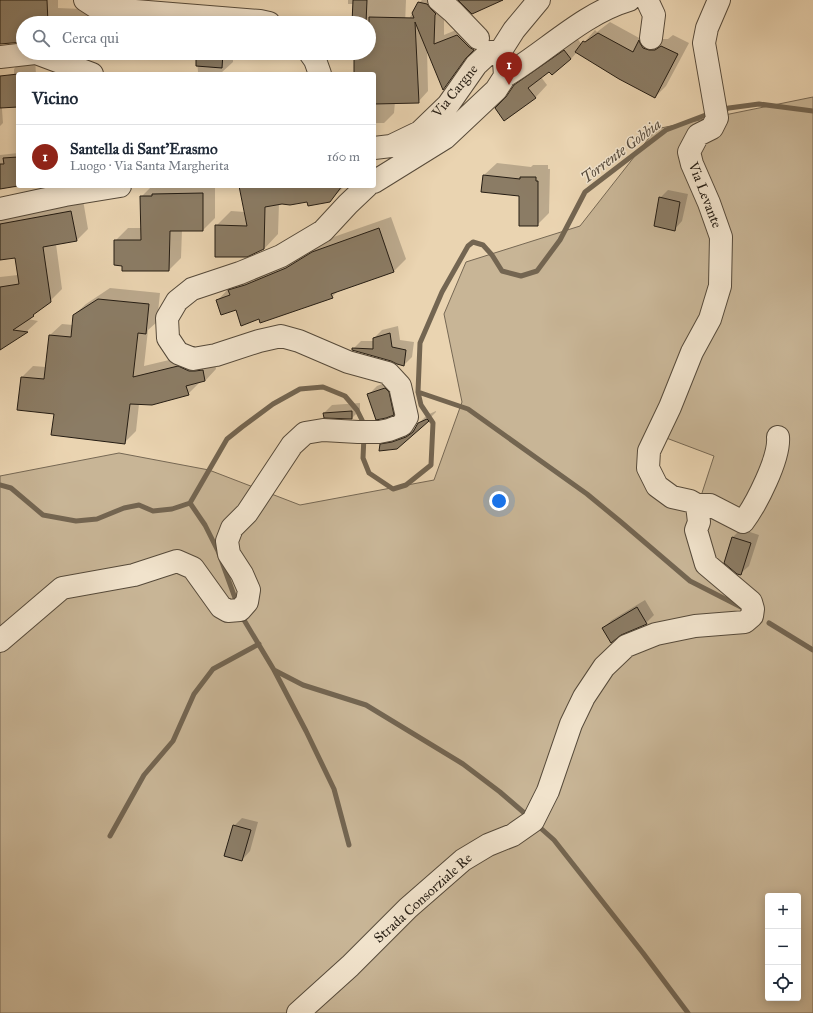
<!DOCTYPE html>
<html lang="it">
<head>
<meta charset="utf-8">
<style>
  :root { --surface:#fff; --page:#f6f6f7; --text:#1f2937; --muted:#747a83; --line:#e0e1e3; --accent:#8f2418 }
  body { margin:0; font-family:"IM FELL Great Primer",serif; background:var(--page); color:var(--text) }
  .controls { position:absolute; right:12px; bottom:12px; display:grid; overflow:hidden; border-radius:4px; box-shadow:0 2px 10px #0003 }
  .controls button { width:36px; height:36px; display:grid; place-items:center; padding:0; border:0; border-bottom:1px solid var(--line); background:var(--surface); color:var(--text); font:20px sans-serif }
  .you { position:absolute; left:499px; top:501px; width:14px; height:14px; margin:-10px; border:3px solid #fff; border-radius:50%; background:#1a73e8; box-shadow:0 0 0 6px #1a73e833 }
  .badge { display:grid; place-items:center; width:26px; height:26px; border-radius:50%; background:var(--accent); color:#fff; font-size:13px; font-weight:700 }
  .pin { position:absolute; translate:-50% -33px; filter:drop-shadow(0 1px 2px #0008) }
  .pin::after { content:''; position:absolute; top:21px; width:14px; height:12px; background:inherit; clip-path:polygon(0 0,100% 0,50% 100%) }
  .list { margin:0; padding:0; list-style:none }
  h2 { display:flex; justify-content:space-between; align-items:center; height:52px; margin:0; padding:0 16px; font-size:17px }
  h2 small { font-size:13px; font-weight:400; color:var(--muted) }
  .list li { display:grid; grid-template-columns:26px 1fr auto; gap:12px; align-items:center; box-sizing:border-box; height:64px; padding:0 16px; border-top:1px solid var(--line) }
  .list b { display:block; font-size:15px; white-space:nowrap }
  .list p { margin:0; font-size:13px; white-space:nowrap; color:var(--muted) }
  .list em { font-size:13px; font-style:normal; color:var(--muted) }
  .icon { flex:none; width:22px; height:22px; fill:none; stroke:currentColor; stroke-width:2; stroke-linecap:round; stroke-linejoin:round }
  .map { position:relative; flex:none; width:813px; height:1013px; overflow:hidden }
  .search { position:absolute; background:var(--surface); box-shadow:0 2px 10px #0003; left:16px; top:16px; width:360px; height:44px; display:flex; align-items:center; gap:10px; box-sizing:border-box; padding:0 14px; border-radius:22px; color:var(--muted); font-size:15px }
  .panel { position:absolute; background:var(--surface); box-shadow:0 2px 10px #0003; left:16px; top:72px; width:360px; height:116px; border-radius:4px }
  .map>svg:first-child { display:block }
  .green { fill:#c8b596; stroke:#766854; fill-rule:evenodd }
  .shadow { fill:#0003 }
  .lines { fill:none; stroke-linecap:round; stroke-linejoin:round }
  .stream { stroke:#736551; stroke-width:5 }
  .building { fill:#8b7c65; stroke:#241c13 }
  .minor-casing { stroke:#564a3a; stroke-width:24 }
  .minor { stroke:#f1e3cc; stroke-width:22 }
  .labels { text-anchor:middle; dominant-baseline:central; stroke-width:3; stroke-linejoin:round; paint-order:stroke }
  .street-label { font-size:14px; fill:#241c13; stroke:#f1e3cc }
  .water-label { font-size:15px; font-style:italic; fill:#584c3d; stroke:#f1e3cc }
</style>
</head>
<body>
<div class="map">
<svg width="813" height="1013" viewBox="0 0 813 1013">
  <rect width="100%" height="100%" fill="#ead4b1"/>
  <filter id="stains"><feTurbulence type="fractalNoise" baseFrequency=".005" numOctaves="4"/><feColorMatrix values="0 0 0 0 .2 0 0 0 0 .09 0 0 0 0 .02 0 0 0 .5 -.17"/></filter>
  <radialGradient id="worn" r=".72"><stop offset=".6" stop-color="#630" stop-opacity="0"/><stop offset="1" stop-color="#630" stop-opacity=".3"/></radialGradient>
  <path class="green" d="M813,97v916h-813v-537l119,-23 90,17 91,35 134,-25 28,-78 -18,-88 22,-52 114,-36 76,-97zM661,436l53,20 -13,40 -43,-15 -6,-26zM768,896h30v102h-30z"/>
  <path class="shadow" d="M0,0h58v8l47,2v13h-82v18l-23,2z
    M348,0h58l-1,25 14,-22 3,-3h20l2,4v31l24,-10 7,22 -22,32 -10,9 -16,-40 1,43 -10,11h-23l-1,11 -10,10h-10v-49h-19l1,-21h13v-30h-16l1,-19h-6z
    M610,22l31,17h27l5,-4 16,8 -23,43 -11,11 -78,-45 -6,7 -30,18 6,8 -12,13 -27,-1 7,-11 13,-13 49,-35 5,7 13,-15 2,2z
    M115,53h118v9l-12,11 -23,-1 -1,-12z
    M35,59l1,15h-18v32h-3l-1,-37 8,-9z
    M0,83l3,40 -3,3z
    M18,153v32l-18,2v-32z
    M497,163l34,4 2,-2h15v4h2l-1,44 -12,12 -17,-30 -36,-20z
    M152,186h63v32l-12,12h-21l-1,28 -12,12h-46l-8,-29 13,-13h13v-31z
    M240,186h105l-16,15h-21l-29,2 -1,31 -14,15 -48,-23 15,-15 14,1z
    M668,190l20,4 -6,27 -8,9 -14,-32z
    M83,200l5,29 -12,12 -20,3 6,45 -12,12 -22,18 10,2 -11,10 -27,18v-72l18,-2 -2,-19 -16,3v-41z
    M391,217l15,42 -12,12 -55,19 -7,7 -73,21 -42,-17 12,-13 3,-1 9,-9 84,-38z
    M110,288l50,5 -3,29 -9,8 -4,36 46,-11 24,4 2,10 -11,12 -5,1 -12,12 -49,10 -3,27 -12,12 -69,-30 -37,-4 4,-32 11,-11 13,1 4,-32 12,-11 11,1 1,-10 12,-11z
    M398,326l2,14 14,2 -2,15 -8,8 -12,-5 -39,-11 8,-8h13v-3l8,-8z
    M393,380l8,26 -8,8 -25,-19 9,-9z
    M360,403v7l-8,8 -27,-1 -1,-4 8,-8z
    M436,411v1l-8,8 -31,28 -16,-3 8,-8 12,-3 14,-5 4,-6 8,-8z
    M741,529l18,6 -10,31 -9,8 -15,-12 8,-25z
    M645,600l9,15 -8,8 -43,5 9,-8z
    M242,818l16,4 -8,29 -8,9 -8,-34z"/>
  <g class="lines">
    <path class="stream" d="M721,110l8,-2 30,-4 54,7
      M418,392l50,17 119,85 34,28 69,59 51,26
      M364,436l-1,22 6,15 24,16 13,-4 25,-20 2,-42 -12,-18 -3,-13 2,-49 22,-51 26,-46 5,-4 10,3 9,10 10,16 19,5 16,-5 23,-31 25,-48 81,-62 45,-17
      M0,485l11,3 32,27 33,6 21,-2 27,-11 15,-3 14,6 19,-2 18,-6 37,-64 15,-12 31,-23 27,-15 23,-2 22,9 12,14 8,16
      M190,503l15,22 13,26 17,47
      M244,620l30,50 32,61 28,58 15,56
      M769,623l44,27
      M274,670l29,15 63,20 97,59 37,28 29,25
      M536,824l18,16 89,113 45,60
      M110,836l34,-61 29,-34 21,-47 19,-25 46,-25"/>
  </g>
  <path class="building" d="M0,0h47l1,23h-25v19l-23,2z
    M353,0h14l-1,23h-14z
    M458,0h45l-31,14z
    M418,2l9,2 4,5 5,5 -1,1 -1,29 23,-9 12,12 5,3 -8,8 -23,32 -28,-68 4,81 -45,1v-30h-19l1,-1h-2v-18h12v-2h3v-36l45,1 -2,-5z
    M598,33l35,19 6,-12 1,3 3,5 6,2h6l6,-4 17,8 -23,44 -36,-19 -44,-27 8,-11 2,1z
    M564,50l7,9 -19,16 -3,-3 -21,16 8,10 -32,23 -9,-13 11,-11 8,-12z
    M196,53h27l-1,15 -26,-2z
    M18,74v33l-18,1v-32z
    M18,157v29l-18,3v-25h4l-1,-6z
    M483,175l37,4v-2h16v4h2v45h-19v-30l-38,-4z
    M239,186h103l-12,16 -22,4 -1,-4 -17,3 -8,-1 -17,3 -1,42 -17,8h-32v-32l32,1z
    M203,193v38h-33l-1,40h-47v-5l-8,-1v-25h27l-1,-44h12v-2z
    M659,197l21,5 -5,29 -21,-5z
    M71,211l6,30 -34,6 8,55 -18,13 1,1 -21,14 15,2 -28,18v-63l19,-3 -4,-26 -15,2v-36z
    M379,228l15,44 -63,22 2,4 -73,25 -1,-4 -18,7 -5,-16 -15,5 -5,-15 14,-5 -2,-5 17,-5 41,-17 26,-16z
    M98,299l51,5 -3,30 -8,-1 -5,44 45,-11 11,5h6l8,-1 2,11 -19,5 3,9 -37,10 -22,-1 -5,40 -74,-9 3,-21 -37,-4 4,-33 23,2 5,-44 22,2 2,-22z
    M390,333l2,14 14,3 -2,16 -7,-2 -6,-3 -39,-11v-2l21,1v-11z
    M385,388l4,4 5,23 -8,3 -10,2 -9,-26z
    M352,411v8l-28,-1 -1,-5z
    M427,419l2,2 -32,28 -18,2 1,-7 12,-2 14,-5 7,-5 5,-9z
    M732,537l19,6 -10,32 -4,-1 -13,-11z
    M637,607l10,17 -26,11 -10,8 -9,-15z
    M233,825l18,5 -9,31 -18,-5z"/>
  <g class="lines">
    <defs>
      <path id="minor" d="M85,0l14,9 24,1 137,11 9,2
        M439,0l14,12 25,26
        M647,0l7,15 -3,23
        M719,0l-12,28 -3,15 13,75 -5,10 -14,7 -9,17 3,12 17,39 12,34 -1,49 -10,33 -18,33 -22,55 -21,44 -1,17 9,18 15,11 18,4 7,4h13l33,17c13,-17 37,-64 35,-85
        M500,52l14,-22 25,-30
        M36,53l56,21
        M310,53l5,7 5,14
        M0,57l35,-4
        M505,76c41,-24 77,-62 124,-76
        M374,148l17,-2 29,-14 28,-27 28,-40 14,-13h10
        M374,182l71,-44 51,-48 9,-14 -1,-15 -4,-9
        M0,209l65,-14 55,-9
        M0,641l62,-53 72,-13 43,-14 16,7 28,39 7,4 12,-1 7,-8 2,-12 -7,-16 -13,-20 -2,-13 5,-13 15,-15 45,-68 13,-12 18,-3 35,2h21l10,-2 13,-5 5,-8 -7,-31 -12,-13 -40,-11 -49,-21 -18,-5 -22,5 -43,14 -23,4 -15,-6 -10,-15 -1,-20 10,-17 15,-12 48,-16 41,-17 42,-25 25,-27 19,-18
        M298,1013l52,-47 58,-58 55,-48 25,-15 25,-10 20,-14 15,-30 23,-67 13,-27 20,-30 22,-21 30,-12 39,-8 50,-4 7,-6 1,-7 -2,-7 -45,-38 -10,-34 3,-8 -2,-17"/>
    </defs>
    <use href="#minor" class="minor-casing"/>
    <use href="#minor" class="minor"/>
  </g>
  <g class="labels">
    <g class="street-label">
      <text transform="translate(455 91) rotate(-51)">Via Cargne</text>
      <text transform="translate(705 195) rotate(69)">Via Levante</text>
      <text transform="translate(423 898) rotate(-42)">Strada Consorziale Re</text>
    </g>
    <g class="water-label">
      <text transform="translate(621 151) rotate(-37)">Torrente Gobbia</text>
    </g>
  </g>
  <rect width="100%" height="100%" filter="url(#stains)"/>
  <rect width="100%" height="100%" fill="url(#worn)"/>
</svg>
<div class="controls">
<button>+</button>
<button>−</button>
<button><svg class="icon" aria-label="locate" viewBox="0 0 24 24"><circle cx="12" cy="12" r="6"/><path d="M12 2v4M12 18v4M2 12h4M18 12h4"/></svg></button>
</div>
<div class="you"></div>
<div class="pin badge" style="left:509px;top:85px">1</div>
<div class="search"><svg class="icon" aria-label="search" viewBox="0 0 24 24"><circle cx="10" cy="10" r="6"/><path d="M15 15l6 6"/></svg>Cerca qui</div>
<section class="panel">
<h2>Vicino<small></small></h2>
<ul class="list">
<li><span class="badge">1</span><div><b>Santella di Sant'Erasmo</b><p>Luogo · Via Santa Margherita</p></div><em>160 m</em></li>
</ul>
</section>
</div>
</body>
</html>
